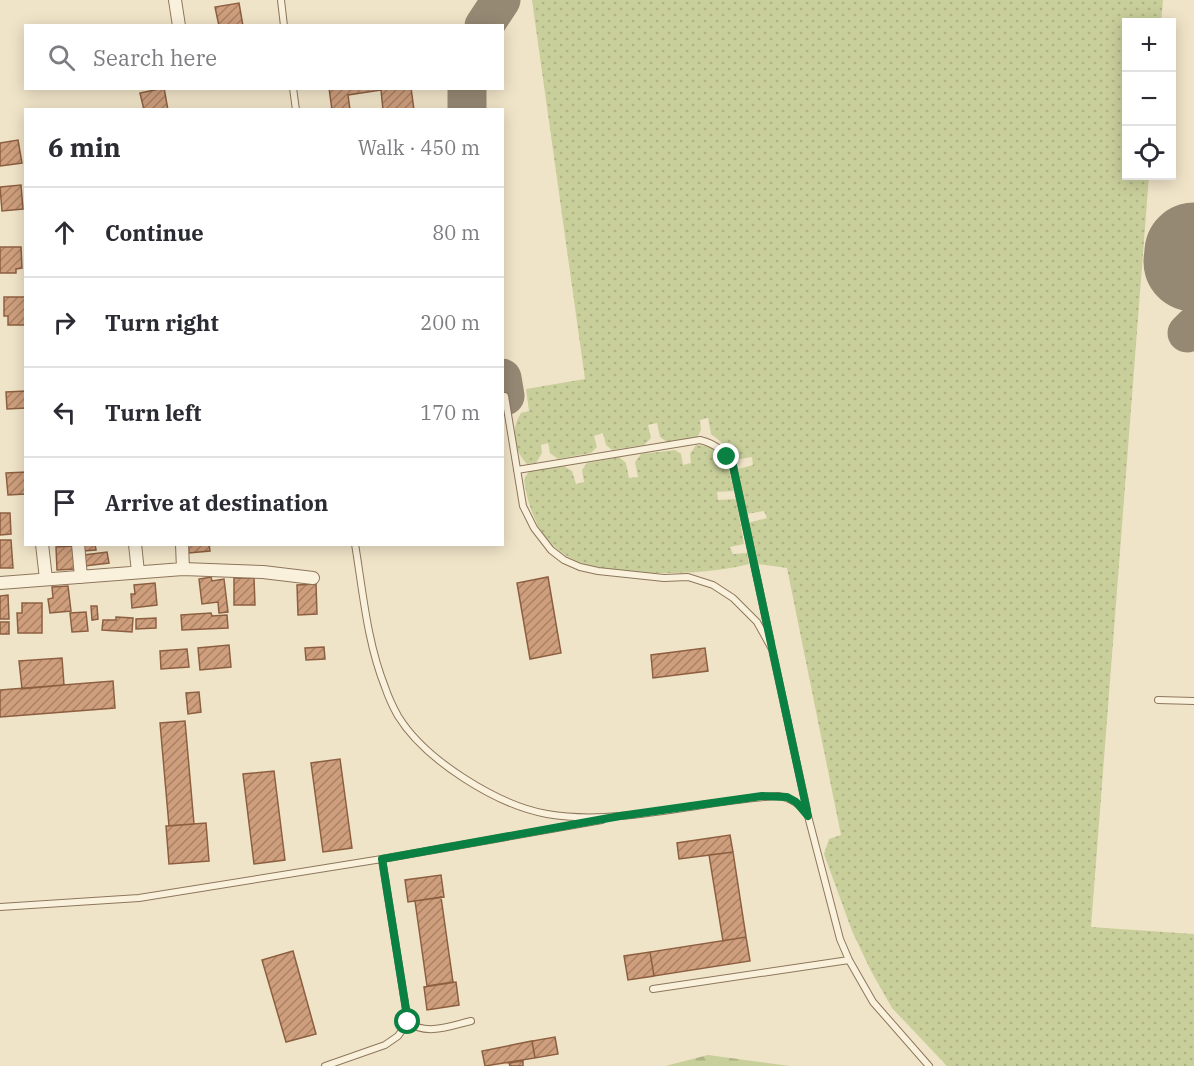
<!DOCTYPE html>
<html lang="en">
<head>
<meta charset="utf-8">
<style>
  :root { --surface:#fff; --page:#f7f7f7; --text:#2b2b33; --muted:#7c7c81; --line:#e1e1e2 }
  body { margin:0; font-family:"IBM Plex Serif",serif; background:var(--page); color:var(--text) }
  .controls { position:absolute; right:18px; top:18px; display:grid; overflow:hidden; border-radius:0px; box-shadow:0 3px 15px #0003 }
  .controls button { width:54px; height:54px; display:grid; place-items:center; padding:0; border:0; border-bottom:2px solid var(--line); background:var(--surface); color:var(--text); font:30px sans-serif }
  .stop { position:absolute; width:18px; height:18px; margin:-14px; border:4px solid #0b8043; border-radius:50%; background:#fff }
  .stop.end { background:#0b8043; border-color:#fff; box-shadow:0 2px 6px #0008 }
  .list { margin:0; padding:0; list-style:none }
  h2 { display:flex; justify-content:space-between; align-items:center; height:78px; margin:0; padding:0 24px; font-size:26px }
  h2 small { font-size:20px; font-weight:400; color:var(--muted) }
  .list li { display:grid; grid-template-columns:39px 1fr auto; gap:18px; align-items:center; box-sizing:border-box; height:90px; padding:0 24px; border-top:2px solid var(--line) }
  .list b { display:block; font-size:22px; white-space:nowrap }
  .list em { font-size:20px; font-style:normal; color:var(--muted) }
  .icon { flex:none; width:33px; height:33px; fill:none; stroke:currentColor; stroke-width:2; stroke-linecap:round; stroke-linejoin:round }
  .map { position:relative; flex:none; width:1194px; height:1066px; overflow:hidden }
  .search { position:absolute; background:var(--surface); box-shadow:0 3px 15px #0003; left:24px; top:24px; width:480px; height:66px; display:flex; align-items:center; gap:15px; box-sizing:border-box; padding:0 21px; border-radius:0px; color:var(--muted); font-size:22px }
  .panel { position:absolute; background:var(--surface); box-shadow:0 3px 15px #0003; left:24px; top:108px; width:480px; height:438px; border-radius:0px }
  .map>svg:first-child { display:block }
  .grass { fill:url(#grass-dots) }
  .forest { fill:url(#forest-firs) }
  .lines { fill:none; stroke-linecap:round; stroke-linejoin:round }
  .taxiway { stroke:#968974; stroke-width:39 }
  .runway { stroke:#968974; stroke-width:99 }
  .building { fill:url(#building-hatch); stroke:#8d5f41; stroke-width:1.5 }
  .lane-casing { stroke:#8d765c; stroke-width:8 }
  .street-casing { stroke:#8d765c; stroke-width:14 }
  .lane { stroke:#faf1dc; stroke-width:6 }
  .street { stroke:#faf1dc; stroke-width:12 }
  .route { stroke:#0b8043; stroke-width:8 }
</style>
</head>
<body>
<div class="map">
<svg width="1194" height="1066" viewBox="0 0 1194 1066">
  <defs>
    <pattern id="grass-dots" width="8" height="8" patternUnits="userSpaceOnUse" patternTransform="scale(1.5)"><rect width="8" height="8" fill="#c9cf9b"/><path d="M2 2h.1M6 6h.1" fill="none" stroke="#aeb285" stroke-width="1.8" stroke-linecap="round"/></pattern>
    <pattern id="forest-firs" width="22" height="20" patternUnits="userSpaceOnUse" patternTransform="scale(1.5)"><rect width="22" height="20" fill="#c9cf9b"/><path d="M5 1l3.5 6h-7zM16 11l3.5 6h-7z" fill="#aeb285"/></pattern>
    <pattern id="building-hatch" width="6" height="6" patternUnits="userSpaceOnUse" patternTransform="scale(1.5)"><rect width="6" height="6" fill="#cf9f7d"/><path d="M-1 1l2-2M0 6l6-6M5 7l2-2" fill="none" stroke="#a98266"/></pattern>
  </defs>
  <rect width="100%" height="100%" fill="#f0e4c8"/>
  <path class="grass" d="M532,0h631l-2,22h-35v154h23l-58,751 103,7v132h-247l-55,-58 -21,-37 -19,-40 -28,-77 5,-15 12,-4 -54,-267 -29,-4 -10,-41 19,-5 -3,-7 -18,3 -8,-45 15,-4 -1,-8 -18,3 -8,-14 -15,-12 -3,-16 -8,2 1,10 -4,7 -30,5 -7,-5 -3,-14 -9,2 3,13 -7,7 -32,5 -6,-5 -3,-12 -9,3 3,11 -6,6 -33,6 -8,-6 -2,-10 -7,2 1,8 -6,10 -9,1c-13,-13 -17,-35 -6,-51l8,-2 -3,-22 59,-10z
    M696,445c30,1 32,20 38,46l-17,1 1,8 18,-1 8,45 -14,3 3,7 14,-1 2,11c-31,8 -60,9 -91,9 -74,0 -122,-13 -134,-93l5,-9 35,-5 8,5 4,13 8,-2 -2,-12 5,-7 32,-6 7,6 3,15 9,-1 -3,-15 6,-8 34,-4 6,4 2,11 8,-2 -1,-9z"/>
  <path class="forest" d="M708,1055l82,11h-125z"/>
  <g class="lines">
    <path class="taxiway" d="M484,26l17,-26
      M467,88v22
      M1187,333l7,-7
      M502,378l3,18"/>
    <path class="runway" d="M1193,262l1,-10"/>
  </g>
  <path class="building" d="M239,3l4,23h-24l-4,-19z
    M164,88l4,22h-24l-4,-17z
    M329,88h82l3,22h-31l-2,-20 -33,5 2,15h-18z
    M18,140l4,23 -22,3v-23z
    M21,185l2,24 -21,2 -2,-24z
    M0,247h21l1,21 -6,1v4h-16z
    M4,297h22v28h-18v-9h-4z
    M26,391v17l-19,1 -1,-17z
    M26,472v22l-18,1 -2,-22z
    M0,513h10l1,21 -11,1z
    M0,540h11l2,28h-13z
    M83,544h12l1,6 -12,1z
    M188,544h21l1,7 -21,2z
    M74,546l1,23 -18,1 -1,-23z
    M107,552l2,11 -24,3 -1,-11z
    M211,577l1,4 12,-2 4,33 -9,1 -1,-11 -16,2 -3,-25z
    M548,577l13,76 -31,6 -13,-76z
    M234,578h20l1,27h-21z
    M155,583l2,22 -25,3 -1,-14h4l-1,-9z
    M316,584l1,30 -19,1 -1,-30z
    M68,586l3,25 -21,2 -2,-14 5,-1 -1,-11z
    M8,595l1,24h-9v-23z
    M22,603h20v30h-24l-1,-20h5z
    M91,606h6l1,13 -6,1z
    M86,612l2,19 -16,1 -2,-19z
    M211,613l1,3 15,-1 1,13 -46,2 -1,-15z
    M116,617l17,1 -1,14 -30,-2 1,-10h13z
    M156,618v10l-20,1v-10z
    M0,622h9v12h-9z
    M229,645l2,22 -31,3 -2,-22z
    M324,647l1,12 -19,1 -1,-12z
    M705,648l3,23 -55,7 -2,-23z
    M187,649l2,18 -28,2 -1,-18z
    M62,658l2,27 -42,4 -3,-28z
    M113,681l2,27 -115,9v-27z
    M199,692l2,20 -13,2 -2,-21z
    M185,721l9,103 -25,2 -9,-103z
    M340,759l12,89 -29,4 -12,-89z
    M274,771l11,89 -31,4 -11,-90z
    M206,823l3,38 -40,3 -3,-38z
    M730,835l3,17 -54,7 -2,-16z
    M733,852l13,85 -23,4 -14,-86z
    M441,875l3,22 -36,5 -3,-22z
    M441,897l12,85 -26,4 -12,-85z
    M746,937l4,24 -96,15 -4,-24z
    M293,951l23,83 -30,8 -24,-82z
    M650,952l4,24 -26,4 -4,-24z
    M456,982l3,23 -32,5 -3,-23z
    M555,1037l3,17 -23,4 -3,-17z
    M532,1041l3,17 -50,8 -3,-15z
    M523,1061v5h-13l-1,-3z"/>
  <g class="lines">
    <defs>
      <path id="lane" d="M281,0l3,26
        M293,88l3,22
        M505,396l18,110 11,22 17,22 13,10 16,7 18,4 66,7 24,-1 25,8 20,13 24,24 15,27 35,161
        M517,470l183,-30c17,4 24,12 33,26l38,177
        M355,544c8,48 12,98 30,143 3,9 8,20 13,29 27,44 99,89 149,98 23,4 50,4 73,2 53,-4 105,-17 158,-20 14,2 23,8 30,20l32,123 9,21 24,42 56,64
        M1158,700l36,1
        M382,859l26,163c18,14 42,4 63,-1
        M0,907l139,-9 249,-40 214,-38
        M653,989l196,-29
        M325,1066l60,-21 13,-9 10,-14"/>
      <path id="street" d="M175,0l4,26
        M42,544l4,35
        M78,544l3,33
        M135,544l3,28
        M182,544l1,25
        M0,583l183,-14 80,3 50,6"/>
    </defs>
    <use href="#lane" class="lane-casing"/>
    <use href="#street" class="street-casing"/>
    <use href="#lane" class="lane"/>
    <use href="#street" class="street"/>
  </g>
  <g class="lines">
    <path class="route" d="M408,1022l-26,-163 238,-43 142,-20 25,1 9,5 12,14 -75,-350 -6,-9"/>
  </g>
</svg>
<div class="controls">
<button>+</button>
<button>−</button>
<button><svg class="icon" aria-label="locate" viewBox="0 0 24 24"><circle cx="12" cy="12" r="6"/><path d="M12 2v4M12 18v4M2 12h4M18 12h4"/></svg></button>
</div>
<div class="stop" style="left:408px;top:1022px"></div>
<div class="stop end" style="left:727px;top:457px"></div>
<div class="search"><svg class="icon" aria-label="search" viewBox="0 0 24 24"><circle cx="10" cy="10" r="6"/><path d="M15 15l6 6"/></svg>Search here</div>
<section class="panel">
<h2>6 min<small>Walk · 450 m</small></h2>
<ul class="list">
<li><svg class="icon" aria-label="ahead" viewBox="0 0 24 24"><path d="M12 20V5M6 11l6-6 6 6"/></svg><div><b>Continue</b></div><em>80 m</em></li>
<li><svg class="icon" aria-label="right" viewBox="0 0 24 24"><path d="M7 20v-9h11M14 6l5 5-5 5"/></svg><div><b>Turn right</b></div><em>200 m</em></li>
<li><svg class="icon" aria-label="left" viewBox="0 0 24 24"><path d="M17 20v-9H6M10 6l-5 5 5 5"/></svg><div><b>Turn left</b></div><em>170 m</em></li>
<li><svg class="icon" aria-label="arrive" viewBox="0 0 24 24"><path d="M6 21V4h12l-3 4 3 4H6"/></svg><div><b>Arrive at destination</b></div></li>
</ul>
</section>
</div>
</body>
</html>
